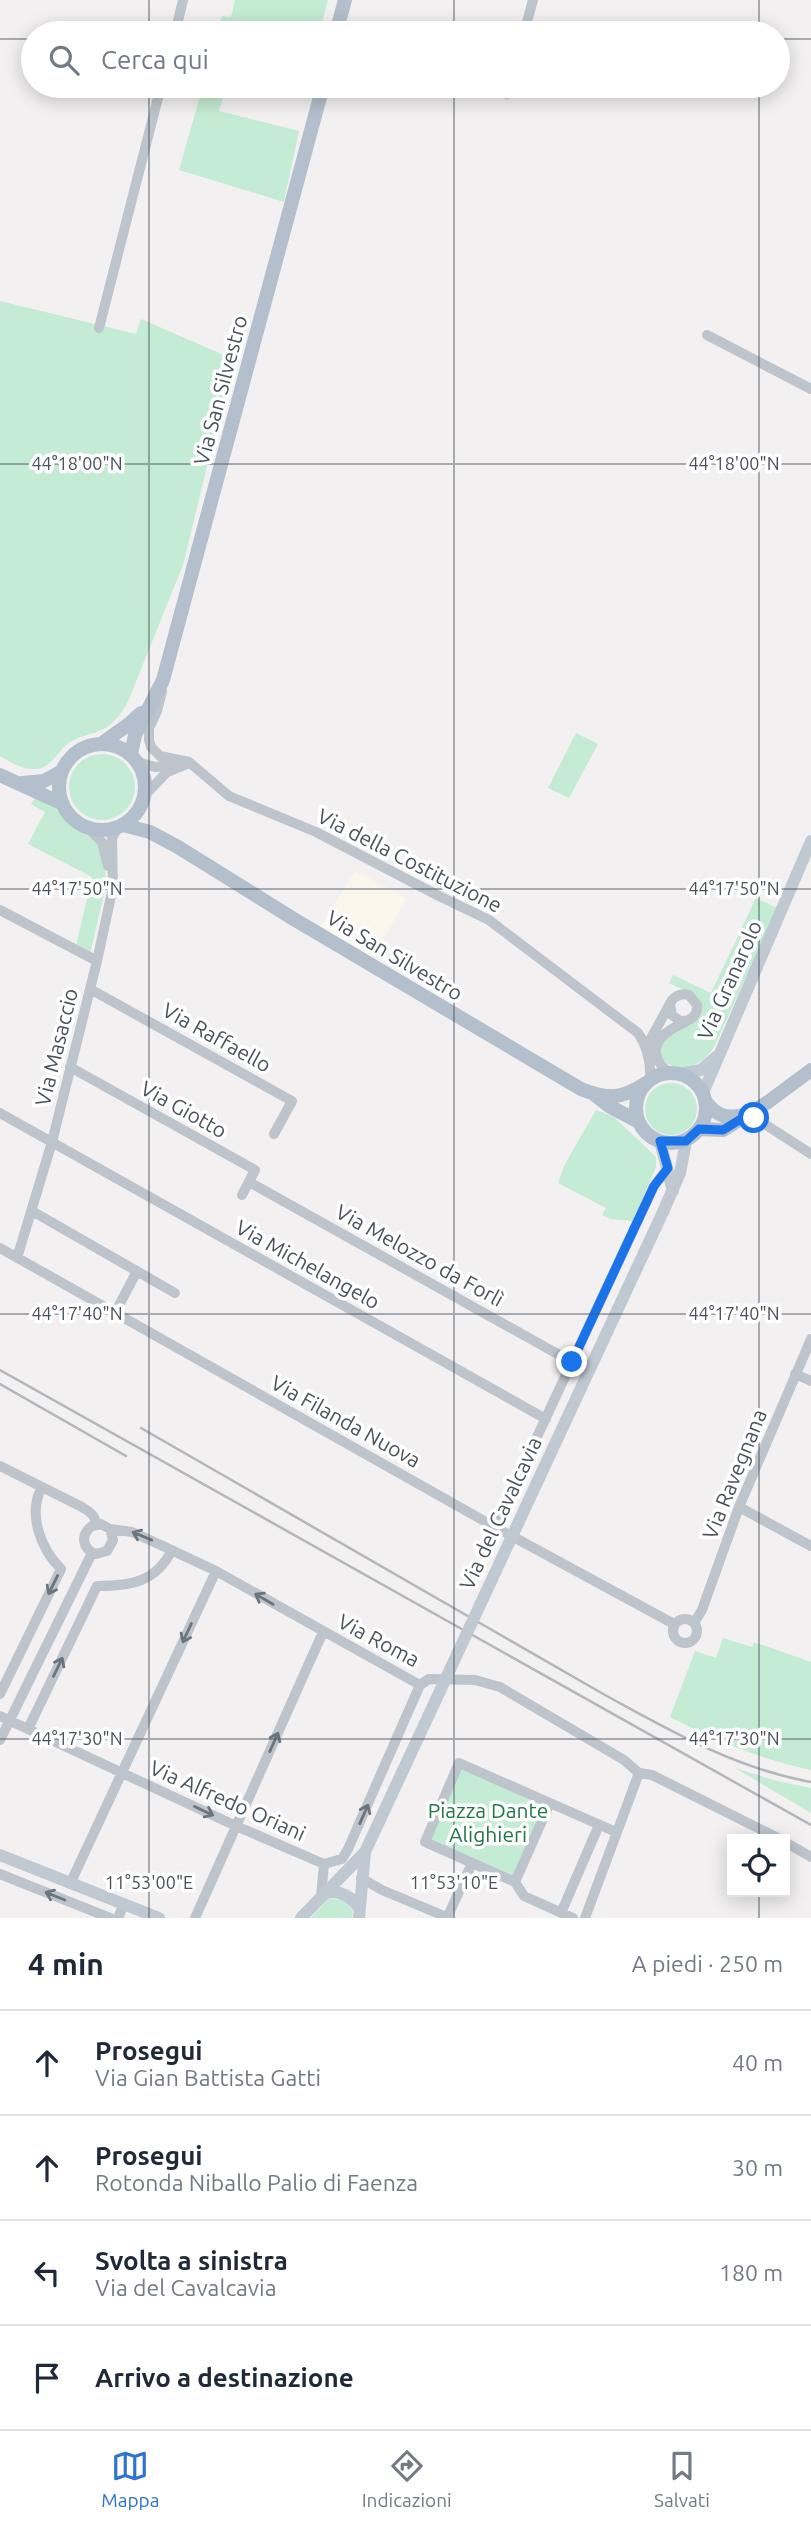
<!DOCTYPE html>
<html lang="it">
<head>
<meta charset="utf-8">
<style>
  :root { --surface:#fff; --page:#f2f2f3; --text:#1f2937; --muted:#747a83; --line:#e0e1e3; --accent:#2d73cf }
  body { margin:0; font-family:Ubuntu,sans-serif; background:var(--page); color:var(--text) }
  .controls { position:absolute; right:21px; bottom:21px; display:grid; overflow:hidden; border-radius:0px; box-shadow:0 4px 18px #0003 }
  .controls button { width:63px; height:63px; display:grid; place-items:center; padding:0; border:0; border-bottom:2px solid var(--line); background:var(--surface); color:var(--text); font:35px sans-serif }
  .stop { position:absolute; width:21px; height:21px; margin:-16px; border:5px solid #1a73e8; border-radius:50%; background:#fff }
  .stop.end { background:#1a73e8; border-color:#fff; box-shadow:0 2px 7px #0008 }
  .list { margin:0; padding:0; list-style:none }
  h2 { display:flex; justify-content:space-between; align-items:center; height:91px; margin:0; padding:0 28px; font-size:30px }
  h2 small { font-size:23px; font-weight:400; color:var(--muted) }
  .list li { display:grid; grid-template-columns:46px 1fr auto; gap:21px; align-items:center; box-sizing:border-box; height:105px; padding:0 28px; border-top:2px solid var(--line) }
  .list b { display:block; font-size:26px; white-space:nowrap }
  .list p { margin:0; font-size:23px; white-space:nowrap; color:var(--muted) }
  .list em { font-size:23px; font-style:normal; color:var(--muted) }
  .icon { flex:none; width:38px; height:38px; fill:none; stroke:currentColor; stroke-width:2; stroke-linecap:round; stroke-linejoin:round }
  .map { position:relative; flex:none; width:811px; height:1918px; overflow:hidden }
  .search { position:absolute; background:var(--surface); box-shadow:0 4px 18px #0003; left:21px; right:21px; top:21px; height:77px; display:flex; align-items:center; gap:18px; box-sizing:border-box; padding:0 24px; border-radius:38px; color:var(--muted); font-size:26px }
  .sheet { height:511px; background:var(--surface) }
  nav { display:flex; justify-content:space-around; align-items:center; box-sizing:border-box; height:98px; border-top:2px solid var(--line); background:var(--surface); font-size:19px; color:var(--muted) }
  nav a { display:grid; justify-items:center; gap:4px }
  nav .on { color:var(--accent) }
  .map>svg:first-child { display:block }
  .commercial { fill:#faf6ec }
  .green { fill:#c4ebd3 }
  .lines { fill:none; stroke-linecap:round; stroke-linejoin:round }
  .minor { stroke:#bdc4cb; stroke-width:10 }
  .secondary { stroke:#c0c8d2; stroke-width:12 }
  .primary { stroke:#b3bfcc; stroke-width:14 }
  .rail { stroke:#b3b6ba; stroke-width:2.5 }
  .secondary-bridge { stroke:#c0c8d2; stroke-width:12 }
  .oneway { stroke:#6c757d }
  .route { stroke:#1a73e8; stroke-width:9 }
  .ticks { fill:none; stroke:#4a535c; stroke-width:2; stroke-opacity:0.45 }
  .labels { text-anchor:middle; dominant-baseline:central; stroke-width:7; stroke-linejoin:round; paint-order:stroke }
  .street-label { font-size:21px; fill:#4a535c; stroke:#fff }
  .park-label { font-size:21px; fill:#22764c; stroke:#fff }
  .ticks-label { font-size:18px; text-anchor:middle; fill:#4a535c; stroke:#fff; stroke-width:7; stroke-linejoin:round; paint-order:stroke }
</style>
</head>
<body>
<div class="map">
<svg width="811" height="1918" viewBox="0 0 811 1918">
  <rect width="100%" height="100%" fill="#f2f0f0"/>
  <path class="commercial" d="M355,871l52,27 -34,60 -53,-32z"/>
  <path class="green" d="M235,0h93l-9,33h-26l-48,-12 -4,12h-24l5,-17 9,1z
    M203,86h23l-7,25 80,20 -15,71 -105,-32z
    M0,301l136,33 5,-15 92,40 -50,206 -54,134c-5,11 -10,18 -19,26 -13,10 -32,9 -45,21 -9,9 -15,22 -29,23 -14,1 -24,-6 -36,-13z
    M576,733l22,11 -29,54 -21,-10z
    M69 787a33 33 0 1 1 66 0a33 33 0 1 1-66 0Z
    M35,798l19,9 17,19 22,12 5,6 7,23 1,19 -16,68 -14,-8 16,-69 -64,-33 17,-32 -14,-8z
    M756,898l22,10 -63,137c-22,41 -74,18 -48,-9 8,-9 22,-16 32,-23l-13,-22 -17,-8 4,-8 38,18z
    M645 1109a26 26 0 1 1 52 0a26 26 0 1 1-52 0Z
    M596,1110l18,7 42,40v10l-23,54 -23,-2 -8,-4 4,-7 -48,-25 7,-19z
    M723,1638l29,9 2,-5 57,20v108c-54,-12 -92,-28 -141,-53l25,-66 21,7z
    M462,1766l85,37 -34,75 -84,-37z
    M735,1768l42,13 34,7v25z
    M328,1899l16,1 9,11 -1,7h-41z"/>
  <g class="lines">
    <path class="minor" d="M175,33l8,-33
      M524,33l9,-33
      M477,86l30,8 2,-8
      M99,328l62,-242
      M707,335l104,54
      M162,691l-5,20 -8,17v12l2,7 9,9 29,6 40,34 87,36 123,64 50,24 149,113c10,14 13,29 12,47
      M138,762l17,5 23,-3
      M145,795l22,-23 22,-9
      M88,828l14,14 6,24
      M0,910l97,51
      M90,989l202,112 -18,33
      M649,1050v-8l23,-42c5,-5 10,-7 17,-5l8,10c1,10 -6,17 -17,16l-8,-6 -2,-11
      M70,1067l185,103 -13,25
      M677,1074c-18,-3 -29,-24 -14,-38 6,-7 17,-11 24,-15
      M0,1113l546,306
      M749,1114l62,40
      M249,1182l323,180
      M32,1211l143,82
      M0,1248l495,279 179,97
      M17,1258l35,-116 45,-181 16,-74 -1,-49 6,-11
      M115,1313l22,-42
      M795,1374l16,7
      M0,1466l82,41c6,4 14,8 14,17
      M739,1507l72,39
      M495,1527l159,-341 14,-18
      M110,1529l3,11 -6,11 -11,3c-14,-5 -16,-19 -4,-28l9,-2 9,5 22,3 33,15 51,24 204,114
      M673 1631a12 12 0 1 1 24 0a12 12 0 1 1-24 0Z
      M694,1623l8,-13 37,-103 72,-168
      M420,1685l9,-6 46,1 25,7 124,73 15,13
      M0,1694l61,-125c-20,-20 -34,-55 -19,-82
      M0,1716l236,110 88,38
      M28,1729l69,-143c34,0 59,-4 75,-36
      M0,1740l92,-187
      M639,1773l13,2 128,64
      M785,1842l26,15
      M324,1864l18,-5 6,-10 72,-164
      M0,1874l110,44
      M361,1878l21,12 67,28
      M515,1882l-90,-40 34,-79 91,40
      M70,1884l146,-313
      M321,1897l3,-33
      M561,1913l38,-88
      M118,1918l6,-14
      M195,1918l128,-286
      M447,1918l25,-55
      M573,1918l-49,-22 -9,-14 35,-79 66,29
      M585,1918l54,-145"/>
    <path class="secondary" d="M680,1074l21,-4 15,-13
      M703,1093l108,-252
      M660,1141l13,50
      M663,1212l17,-39 6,-32
      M0,1855l159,63
      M325,1893c16,-3 26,3 35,16
      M301,1918l64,-66
      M359,1918l6,-66"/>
    <path class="primary" d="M336,33l9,-33
      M101,744l28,-20 12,-11
      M59 787a43 43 0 1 1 86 0a43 43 0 1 1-86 0Z
      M131,754l4,-19 28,-55 160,-594
      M0,775l63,29
      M22,783l22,-2 18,-10
      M123,825l27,7 28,15 114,71 289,171c27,11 41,10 65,-6
      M636 1108a35 35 0 1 1 70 0a35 35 0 1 1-70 0Z
      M595,1095l14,11 30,16
      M706,1102c11,14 20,17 38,13
      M699,1129l24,1 45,-28 43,-32"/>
    <path class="rail" d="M0,1370l811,455
      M0,1384l126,72
      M141,1428l464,267c68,37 129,73 206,87"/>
    <path class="secondary-bridge" d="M365,1852l298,-640"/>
  </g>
  <defs><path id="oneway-shaft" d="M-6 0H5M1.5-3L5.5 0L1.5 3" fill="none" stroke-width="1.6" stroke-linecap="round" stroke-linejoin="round" transform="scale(1.75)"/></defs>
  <g class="oneway">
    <use href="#oneway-shaft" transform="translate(142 1536) rotate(-157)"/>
    <use href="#oneway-shaft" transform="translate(53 1585) rotate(116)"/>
    <use href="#oneway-shaft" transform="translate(264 1599) rotate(-150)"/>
    <use href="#oneway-shaft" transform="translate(187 1633) rotate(115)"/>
    <use href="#oneway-shaft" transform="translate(58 1667) rotate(-64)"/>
    <use href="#oneway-shaft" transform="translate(274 1742) rotate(-66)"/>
    <use href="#oneway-shaft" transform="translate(204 1811) rotate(25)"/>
    <use href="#oneway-shaft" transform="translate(364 1814) rotate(-66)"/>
    <use href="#oneway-shaft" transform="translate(55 1896) rotate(-158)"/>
  </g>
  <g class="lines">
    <path class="route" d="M572,1362l82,-176 14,-18 -8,-27h26l13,-12 24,1 26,-16 5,4"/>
  </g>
  <path class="ticks" d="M149,0v33M454,0v33M759,0v33M0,39h33M778,39h33M149,86v1832M454,86v1832M759,86v1753M0,464h811M0,889h811M0,1314h811M0,1739h811M759,1892v26"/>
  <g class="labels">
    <g class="street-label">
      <text transform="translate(220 390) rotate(-75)">Via San Silvestro</text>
      <text transform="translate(410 860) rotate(27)">Via della Costituzione</text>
      <text transform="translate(395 955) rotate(31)">Via San Silvestro</text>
      <text transform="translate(729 980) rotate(-66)">Via Granarolo</text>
      <text transform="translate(217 1037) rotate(29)">Via Raffaello</text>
      <text transform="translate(56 1047) rotate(-76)">Via Masaccio</text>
      <text transform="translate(184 1109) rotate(29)">Via Giotto</text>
      <text transform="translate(420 1255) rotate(29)">Via Melozzo da Forlì</text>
      <text transform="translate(308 1264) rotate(29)">Via Michelangelo</text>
      <text transform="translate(346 1421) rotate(29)">Via Filanda Nuova</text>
      <text transform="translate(734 1474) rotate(-68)">Via Ravegnana</text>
      <text transform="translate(500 1513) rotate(-65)">Via del Cavalcavia</text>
      <text transform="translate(379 1640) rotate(28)">Via Roma</text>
      <text transform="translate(228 1800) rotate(24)">Via Alfredo Oriani</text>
    </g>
    <g class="park-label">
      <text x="488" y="1810">Piazza Dante<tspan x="488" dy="24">Alighieri</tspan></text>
    </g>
  </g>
  <g class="ticks-label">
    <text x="77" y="470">44°18'00"N</text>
    <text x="734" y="470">44°18'00"N</text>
    <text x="77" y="895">44°17'50"N</text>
    <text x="734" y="895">44°17'50"N</text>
    <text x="77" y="1320">44°17'40"N</text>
    <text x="734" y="1320">44°17'40"N</text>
    <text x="77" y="1745">44°17'30"N</text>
    <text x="734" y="1745">44°17'30"N</text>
    <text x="149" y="1889">11°53'00"E</text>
    <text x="454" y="1889">11°53'10"E</text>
  </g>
</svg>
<div class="controls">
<button><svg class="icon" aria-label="locate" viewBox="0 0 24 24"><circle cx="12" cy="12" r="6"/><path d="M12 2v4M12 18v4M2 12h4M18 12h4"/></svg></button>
</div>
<div class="stop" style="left:754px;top:1118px"></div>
<div class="stop end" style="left:572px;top:1362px"></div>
<div class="search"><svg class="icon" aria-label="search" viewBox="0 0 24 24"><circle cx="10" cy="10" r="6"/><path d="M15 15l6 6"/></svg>Cerca qui</div>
</div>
<section class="sheet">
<h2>4 min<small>A piedi · 250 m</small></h2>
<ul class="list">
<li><svg class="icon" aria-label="ahead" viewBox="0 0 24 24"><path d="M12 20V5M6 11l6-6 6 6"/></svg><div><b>Prosegui</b><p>Via Gian Battista Gatti</p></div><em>40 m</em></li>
<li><svg class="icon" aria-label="ahead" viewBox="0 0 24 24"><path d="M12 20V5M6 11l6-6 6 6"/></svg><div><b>Prosegui</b><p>Rotonda Niballo Palio di Faenza</p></div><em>30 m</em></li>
<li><svg class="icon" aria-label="left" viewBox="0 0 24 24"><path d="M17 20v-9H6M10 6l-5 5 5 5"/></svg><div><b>Svolta a sinistra</b><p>Via del Cavalcavia</p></div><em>180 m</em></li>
<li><svg class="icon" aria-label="arrive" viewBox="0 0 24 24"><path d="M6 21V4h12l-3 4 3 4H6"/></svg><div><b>Arrivo a destinazione</b></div></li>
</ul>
</section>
<nav>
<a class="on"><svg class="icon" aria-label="map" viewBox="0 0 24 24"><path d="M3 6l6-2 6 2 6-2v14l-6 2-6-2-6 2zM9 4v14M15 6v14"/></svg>Mappa</a>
<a><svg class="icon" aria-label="directions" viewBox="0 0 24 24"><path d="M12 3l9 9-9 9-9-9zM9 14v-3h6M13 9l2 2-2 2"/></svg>Indicazioni</a>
<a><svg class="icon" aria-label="saved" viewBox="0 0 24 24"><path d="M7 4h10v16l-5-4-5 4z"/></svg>Salvati</a>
</nav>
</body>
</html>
